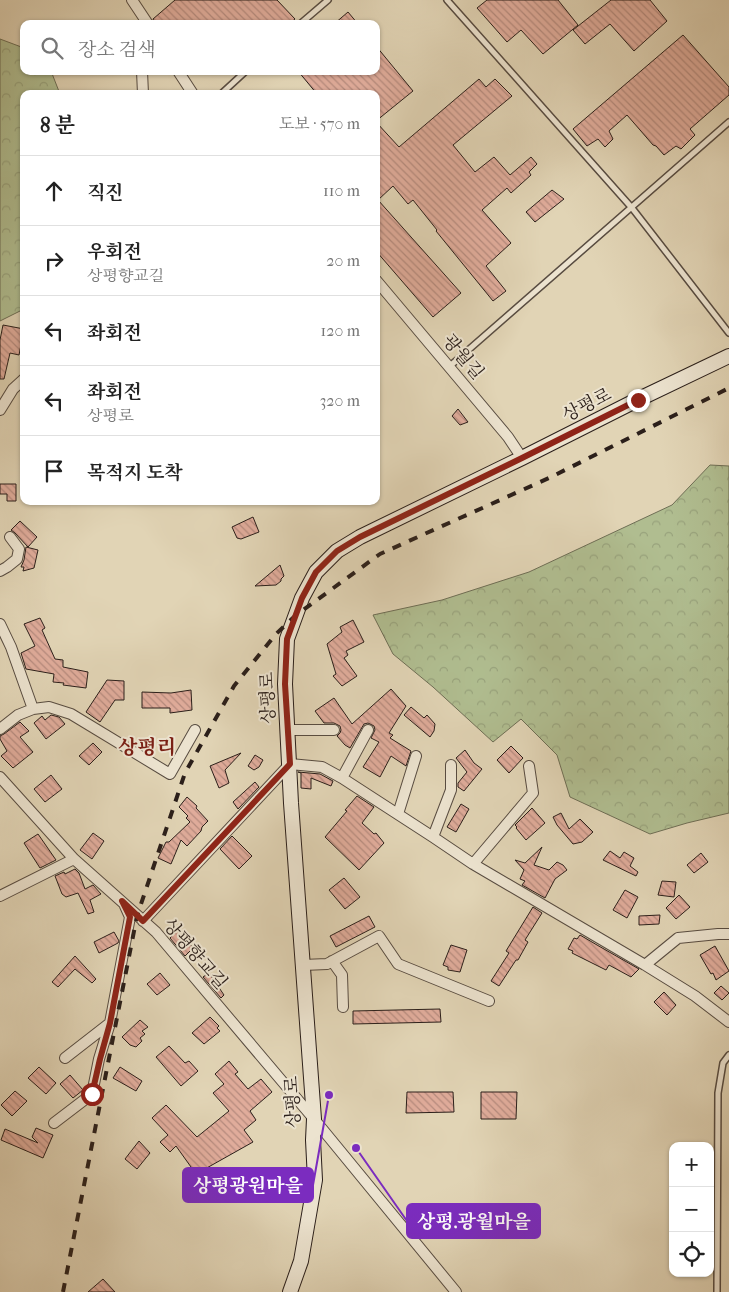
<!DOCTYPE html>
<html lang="ko">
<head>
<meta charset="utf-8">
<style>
  :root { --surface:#fff; --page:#f2f2f2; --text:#222; --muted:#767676; --line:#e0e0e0 }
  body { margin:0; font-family:"IM FELL French Canon","Noto Serif KR",serif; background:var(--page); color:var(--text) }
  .controls { position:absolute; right:15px; bottom:15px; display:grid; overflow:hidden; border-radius:10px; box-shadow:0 1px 4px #0004 }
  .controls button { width:45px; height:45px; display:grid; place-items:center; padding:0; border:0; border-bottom:1px solid var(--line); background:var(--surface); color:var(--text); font:25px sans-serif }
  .stop { position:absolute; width:15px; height:15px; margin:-11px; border:4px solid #8f2418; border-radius:50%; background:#fff }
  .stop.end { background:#8f2418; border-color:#fff; box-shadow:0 1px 5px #0008 }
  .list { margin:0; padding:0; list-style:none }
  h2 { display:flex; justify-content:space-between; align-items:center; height:65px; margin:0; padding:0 20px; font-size:21px }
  h2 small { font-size:16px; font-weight:400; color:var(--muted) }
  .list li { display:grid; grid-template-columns:32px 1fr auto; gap:15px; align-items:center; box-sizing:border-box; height:70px; padding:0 20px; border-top:1px solid var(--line) }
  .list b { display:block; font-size:19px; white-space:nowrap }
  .list p { margin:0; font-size:16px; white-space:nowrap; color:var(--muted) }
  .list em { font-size:16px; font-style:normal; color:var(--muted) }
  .icon { flex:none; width:28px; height:28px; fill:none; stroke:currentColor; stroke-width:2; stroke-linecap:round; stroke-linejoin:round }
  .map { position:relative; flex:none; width:729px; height:1292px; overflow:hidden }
  .search { position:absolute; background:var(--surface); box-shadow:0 1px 4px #0004; left:20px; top:20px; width:360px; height:55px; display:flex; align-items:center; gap:12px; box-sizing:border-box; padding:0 18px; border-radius:10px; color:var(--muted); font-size:19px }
  .panel { position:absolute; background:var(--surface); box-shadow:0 1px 4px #0004; left:20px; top:90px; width:360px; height:415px; border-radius:10px }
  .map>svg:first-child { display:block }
  .forest { fill:url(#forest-crowns); stroke:#6e6e55 }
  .building { fill:url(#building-back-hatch); stroke:#2b1f1a }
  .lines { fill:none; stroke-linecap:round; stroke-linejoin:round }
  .lane-casing { stroke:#584c41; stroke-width:8 }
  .street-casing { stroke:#584c41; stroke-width:12 }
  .secondary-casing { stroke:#2b1f1a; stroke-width:16 }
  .lane { stroke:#ece3cf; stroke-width:5 }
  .street { stroke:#ece3cf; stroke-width:10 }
  .secondary { stroke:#ece3cf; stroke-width:14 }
  .rail { stroke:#2b1f1a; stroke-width:4; stroke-dasharray:9 9; stroke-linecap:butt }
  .route { stroke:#8f2418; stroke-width:6 }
  .labels { text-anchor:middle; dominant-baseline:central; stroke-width:4; stroke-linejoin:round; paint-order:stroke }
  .street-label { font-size:18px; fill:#2b1f1a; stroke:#ece3cf }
  .quarter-label { font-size:20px; font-weight:bold; fill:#7a1f14; stroke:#ece3cf }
  .leader { fill:none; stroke:#7b2cbf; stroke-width:2 }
  .callout-dot { fill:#7b2cbf; stroke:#ece3cf; stroke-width:2 }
  .callout { fill:#7b2cbf; stroke:#7b2cbf; stroke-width:2 }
  .callout-label { font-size:19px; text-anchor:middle; font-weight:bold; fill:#fff }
</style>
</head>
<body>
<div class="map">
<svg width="729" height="1292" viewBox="0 0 729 1292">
  <defs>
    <pattern id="forest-crowns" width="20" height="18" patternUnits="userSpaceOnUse" patternTransform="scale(1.25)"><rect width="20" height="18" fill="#b0bd90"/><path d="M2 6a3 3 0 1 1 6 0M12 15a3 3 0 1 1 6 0" fill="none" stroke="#98a27c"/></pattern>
    <pattern id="building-back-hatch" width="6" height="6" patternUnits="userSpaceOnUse" patternTransform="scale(1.25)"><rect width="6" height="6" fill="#e0ac9b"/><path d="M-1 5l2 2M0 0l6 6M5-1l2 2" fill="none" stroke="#b68b7e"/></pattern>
  </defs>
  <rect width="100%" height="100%" fill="#e1d4b5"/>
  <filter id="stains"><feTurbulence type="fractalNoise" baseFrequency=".004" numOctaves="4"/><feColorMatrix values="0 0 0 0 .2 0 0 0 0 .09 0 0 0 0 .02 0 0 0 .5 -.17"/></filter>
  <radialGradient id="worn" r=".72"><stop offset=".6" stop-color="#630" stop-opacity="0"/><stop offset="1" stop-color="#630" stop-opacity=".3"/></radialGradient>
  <path class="forest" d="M0,39l24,9v23h27l9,23h-36v215l-24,12z
    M710,465l19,1v347l-42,10 -37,11 -80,-37 -13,-42 -36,-36 -28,23 -60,-55 -40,-33 -20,-39 69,-15 87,-28 143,-67z"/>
  <path class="building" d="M175,0h102l18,19 -6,5h-134l-2,-5z
    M487,0h71l20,25 -35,29 -22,-24 -14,12 -30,-34z
    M611,0h39l17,21 -33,30 -24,-27 -25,20 -12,-14z
    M348,12l10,12h-24z
    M683,35l46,52v8l-39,34 5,6 -14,14 -5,-3 -12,9 -8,-9 -3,-1 -26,-30 -18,16 4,8 -8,8 -7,-8 -11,7 -14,-17z
    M376,46l37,45 -37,30v-27h-59l-19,-23h78z
    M479,79l7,8 9,-8 17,17 -59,49 22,27 19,-15 16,18 21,-18 6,7 -8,8 2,3 -20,18 -4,-5 -25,22 29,33 -25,23 20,25 -13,10 -57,-70 1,-1 -24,-30 -5,4 -15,-18 -15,14 83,93 -28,24 -57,-66v-129l23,25z
    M552,190l12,9 -29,23 -9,-10z
    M3,325l21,4 -5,26 -9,-2 -6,26h-4v-39z
    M458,409l10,13 -8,3 -8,-9z
    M0,484h16v17h-9v-7h-7z
    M253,517l6,15 -18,7 -4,-1 -5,-11z
    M20,521l17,16 -9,10 -13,-14 -4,-3z
    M26,547l12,3 -4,18 -11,3 1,-4h-3l3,-7z
    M280,565l4,11 -3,3v2l-5,4 -21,1z
    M40,618l5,10 -3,2 13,29 8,1v7l25,5 -2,16 -23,-3 1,-2 -11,-1 1,-8 -28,-5 -5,-16 14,-7 -11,-22z
    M353,620l11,22 -18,9 2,4 -4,3 13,18 -15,10 -9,-10 3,-2 -9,-30 15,-12 -2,-5z
    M107,680l17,1v19h-9l-15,22 -14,-10z
    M391,689l15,17 -17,27 4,2 -3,3 21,13 -5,15 -15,-10 -11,21 -17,-10 16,-25 -8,-4 4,-8 -1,-4 -6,-3 -4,1 -14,24 -5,-3 -8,-9 3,-3 1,-3 -1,-4 -6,-3h-10l-9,-12 19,-13 18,26z
    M191,690l1,20 -22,3v-5h-28v-16l29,1z
    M411,707l13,11 3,-3 8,9 -1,7 -4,6 -26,-22z
    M51,715l8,2 6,7 -19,15 -12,-16 8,-7 3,4z
    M20,722l9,9 -9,6 13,15 -20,16 -12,-12 6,-5 -7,-12v-3l4,-2z
    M93,743l9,9 -13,13 -10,-9z
    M511,746l12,12 -14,15 -12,-13z
    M465,750l9,13 8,6 -18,22 -6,-4v-4l9,-11 -11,-14z
    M241,753l-16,17 4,13 -10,5 -9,-22z
    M255,755l8,5 -4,7 -5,3 -6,-4z
    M298,772l22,2 13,7 -2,5 -20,-8v11l-10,-1v-15z
    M51,775l11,14 -17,13 -11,-13z
    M255,782l4,5 -21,22 -5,-7z
    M357,796l17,11 -12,16 12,11 2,-1 8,10 -25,27 -34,-33 22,-26 -2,-1z
    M187,797l10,9 -1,2 12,13 -6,6 -1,4 -14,15 -6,-6 -10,24 -13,-6 8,-16h3l21,-20 -4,-4 2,-2 -9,-9z
    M461,804l8,5 -13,23 -9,-5z
    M532,808l13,15 -19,17 -10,-12 1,-1 -2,-2z
    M561,813l8,16 11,-10 13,13 -11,10 -9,2 -16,-19 -4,-8z
    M93,833l11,8 -12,18 -12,-9z
    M38,834l18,26 -16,8 -16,-25z
    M232,836l20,20 -13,13 -19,-20z
    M542,847l-8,18 15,5 8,-8 6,3 4,5 -12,9 -10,19 -23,-13 3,-4 -5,-2 4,-9 -9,-10 10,3z
    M610,851l10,7 4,-6 10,6 -4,8 8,6 -2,4 -33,-16z
    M701,853l7,9 -14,11 -7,-8z
    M75,869l4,4 6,16 8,-4 8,9 -11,6 4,12 -6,2 -10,-21 -12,4 -4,-3 -7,-18 9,-4 1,2z
    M344,878l16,19 -15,12 -16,-19z
    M662,881l14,1 -2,15 -16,-2z
    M625,890l13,7 -11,21 -14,-8z
    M679,895l11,12 -14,12 -10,-11z
    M533,907l9,6 -17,27 3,2 -10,18h-2l-17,26 -8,-5 18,-28 -3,-2z
    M660,915l-1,9 -20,1v-9z
    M369,916l6,11 -39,20 -6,-11z
    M178,930l15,18 -8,8 -15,-18z
    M114,932l5,9 -1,2 -19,10 -5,-11z
    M580,935l17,10 42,24 -8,8 -22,-12 -3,5 -34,-17 1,-2 -5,-2 6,-11 3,1z
    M451,945l16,5 -7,22 -12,-2v-3l-5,-2z
    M715,946l14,25 -13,9 -3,-7 -2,1 -11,-19z
    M75,956l21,23 -4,4 -17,-14 -17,18 -6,-5z
    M160,973l10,12 -13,10 -10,-11z
    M209,973l15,22 -3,3 -18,-21z
    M721,986l8,7 -7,7 -8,-7z
    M664,992l12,13 -9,10 -13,-13z
    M440,1009l1,13 -88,2v-13z
    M210,1017l9,9 -2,2 3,3 -16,13 -12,-11z
    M140,1020l8,7 -6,4 3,3 -5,4 2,3 -6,6 -6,-2 -8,-8z
    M169,1046l16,17 4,-2 9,10 -17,15 -25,-29z
    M229,1061l9,11 -3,2 13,15 13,-10 11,13 -22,19 6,9 -12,10 9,12 -57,32 -20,-28 -6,6 -10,-10 8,-7 -16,-17 14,-13 31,32 32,-26 -16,-18 11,-9 -9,-10z
    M39,1067l17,16 -10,11 -18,-16z
    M120,1067l22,14 -6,10 -23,-13z
    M70,1075l13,15 -10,8 -13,-14z
    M15,1091l12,10 -15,15 -11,-11z
    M407,1092h46l1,20 -48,1z
    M481,1092h36l-1,27h-35z
    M36,1128l17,7 -10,23 -42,-18 4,-11 33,14 -6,-6z
    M139,1141l11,12 -13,16 -12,-10z
    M103,1279l12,13h-27z"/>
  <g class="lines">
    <defs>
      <path id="lane" d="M447,0l185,208 97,125
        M300,24l28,-24
        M221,94l25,-23
        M450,366l279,-244
        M717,1292l1,-199 5,-30 6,-8"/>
      <path id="street" d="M132,0l16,24
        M142,71l1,23
        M178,71l15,23
        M376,280l132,157 14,21
        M0,410l13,-21 11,-10
        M0,571l7,-4 10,-8 2,-10 -9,-12
        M0,624l11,23 22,62
        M0,729l18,-14 15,-6 16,-2 22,7 99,60 25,-44
        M288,730h46
        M0,777l74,82 82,73 158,187 142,173
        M342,778l26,-48
        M398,814l18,-58
        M433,837l18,-47v-25
        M473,864l60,-71 -4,-27
        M0,896l74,-37
        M143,921l147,-157 32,3 20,11 91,59 40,27 172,101 50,31 34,26
        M332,961l10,14 1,32
        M303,965l24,-1 52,-28 19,28 91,37
        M645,965l33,-27 40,-4h11
        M65,1058l45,-35
        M54,1123l38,-29 7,-35 11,-36 20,-106 -5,-11"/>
      <path id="secondary" d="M290,1292l11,-31 14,-81 -2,-40 1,-21 -23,-316 -6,-119 2,-45 15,-41 14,-26 21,-21 23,-14 162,-79 115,-58 92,-44"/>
    </defs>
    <use href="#lane" class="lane-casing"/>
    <use href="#street" class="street-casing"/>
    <use href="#secondary" class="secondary-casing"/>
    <use href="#lane" class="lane"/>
    <use href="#street" class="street"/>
    <use href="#secondary" class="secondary"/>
    <path class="rail" d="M63,1292l74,-376 48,-143 49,-87 42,-52 19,-18 85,-62 169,-76 180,-90"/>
  </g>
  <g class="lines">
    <path class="route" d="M92,1094l8,-35 10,-36 20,-106 -8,-16 21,20 147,-157 -5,-80 2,-45 15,-41 14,-26 21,-21 23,-14 162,-79 116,-58"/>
  </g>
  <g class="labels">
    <g class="street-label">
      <text transform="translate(463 357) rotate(50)">광월길</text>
      <text transform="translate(587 405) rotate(-27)">상평로</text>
      <text transform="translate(268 698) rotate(-92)">상평로</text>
      <text transform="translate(195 954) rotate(49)">상평향교길</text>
      <text transform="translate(293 1102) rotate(-93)">상평로</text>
    </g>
    <g class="quarter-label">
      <text x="147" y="747">상평리</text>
    </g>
  </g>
  <path class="leader" d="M329 1095L313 1185M356 1148L407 1221"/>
  <g class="callout-dot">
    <circle cx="329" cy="1095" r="5"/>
    <circle cx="356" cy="1148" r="5"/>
  </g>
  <g class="callout">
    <rect x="183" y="1168" width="130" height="34" rx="5"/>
    <rect x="407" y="1204" width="133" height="34" rx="5"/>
  </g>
  <g class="callout-label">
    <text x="248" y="1192">상평광원마을</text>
    <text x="474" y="1228">상평.광월마을</text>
  </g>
  <rect width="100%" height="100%" filter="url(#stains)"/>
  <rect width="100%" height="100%" fill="url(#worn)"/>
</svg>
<div class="controls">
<button>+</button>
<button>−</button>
<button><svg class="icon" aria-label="locate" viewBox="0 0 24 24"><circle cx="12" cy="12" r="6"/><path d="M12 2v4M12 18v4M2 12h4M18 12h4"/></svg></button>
</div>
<div class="stop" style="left:92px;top:1094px"></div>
<div class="stop end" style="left:638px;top:400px"></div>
<div class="search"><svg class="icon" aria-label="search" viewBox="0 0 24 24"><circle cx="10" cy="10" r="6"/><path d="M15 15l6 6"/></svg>장소 검색</div>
<section class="panel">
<h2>8 분<small>도보 · 570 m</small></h2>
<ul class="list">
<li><svg class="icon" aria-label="ahead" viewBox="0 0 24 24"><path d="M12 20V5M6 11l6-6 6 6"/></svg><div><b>직진</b></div><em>110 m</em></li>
<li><svg class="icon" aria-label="right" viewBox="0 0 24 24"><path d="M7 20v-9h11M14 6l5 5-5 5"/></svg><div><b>우회전</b><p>상평향교길</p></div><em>20 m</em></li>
<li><svg class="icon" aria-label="left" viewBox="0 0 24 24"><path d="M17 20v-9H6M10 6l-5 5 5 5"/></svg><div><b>좌회전</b></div><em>120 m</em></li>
<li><svg class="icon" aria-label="left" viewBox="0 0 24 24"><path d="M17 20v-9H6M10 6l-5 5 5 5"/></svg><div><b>좌회전</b><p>상평로</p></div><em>320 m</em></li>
<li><svg class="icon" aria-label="arrive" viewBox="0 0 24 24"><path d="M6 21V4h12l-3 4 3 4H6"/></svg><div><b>목적지 도착</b></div></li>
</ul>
</section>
</div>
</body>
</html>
